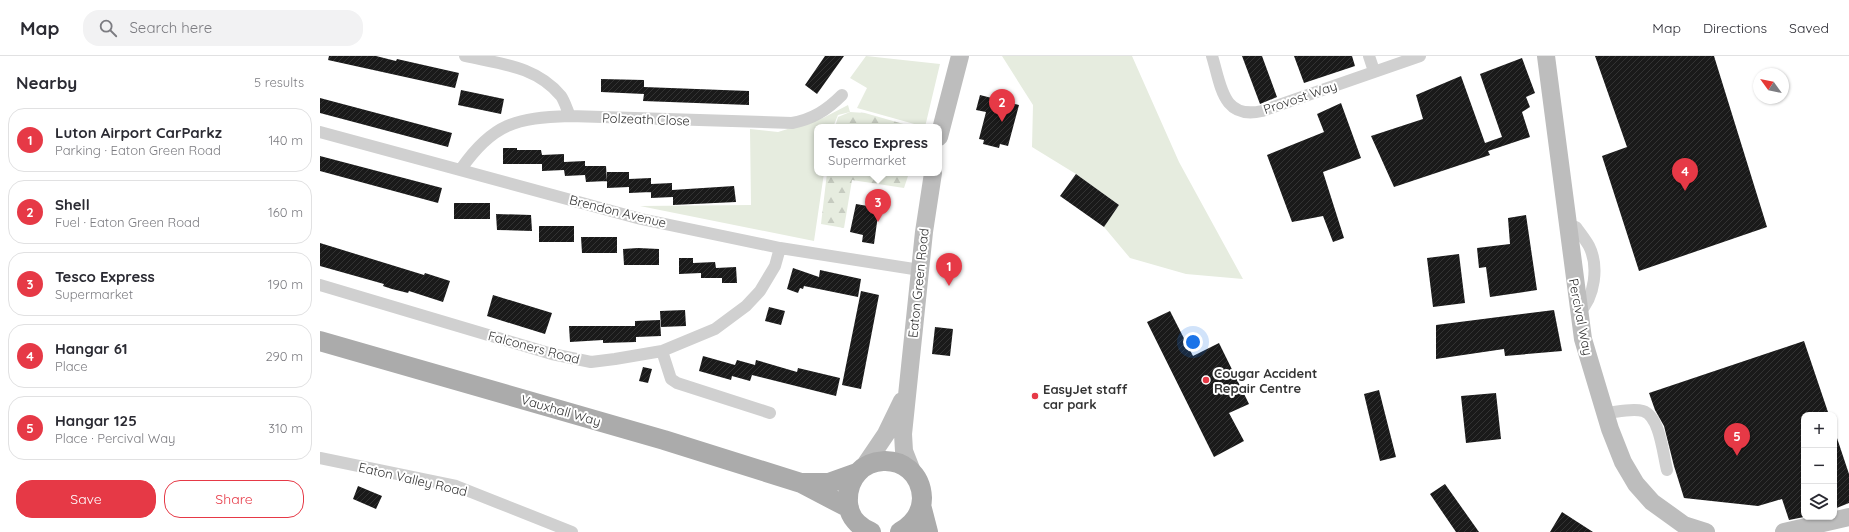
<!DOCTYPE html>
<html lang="en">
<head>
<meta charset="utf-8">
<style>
  :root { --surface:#fff; --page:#f2f2f3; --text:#2b2b33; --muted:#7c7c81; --line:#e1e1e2; --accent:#e63946 }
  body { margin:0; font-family:Quicksand,sans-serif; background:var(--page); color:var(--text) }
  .controls { position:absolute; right:12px; bottom:12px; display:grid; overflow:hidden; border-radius:8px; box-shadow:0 1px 3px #0004 }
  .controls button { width:36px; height:36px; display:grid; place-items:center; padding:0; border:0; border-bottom:1px solid var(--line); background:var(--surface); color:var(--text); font:20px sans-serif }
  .compass { position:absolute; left:1433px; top:12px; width:36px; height:36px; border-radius:50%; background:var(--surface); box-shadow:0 1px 3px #0004; rotate:303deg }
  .you { position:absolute; left:873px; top:286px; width:14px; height:14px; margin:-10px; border:3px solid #fff; border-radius:50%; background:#1a73e8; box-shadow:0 0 0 6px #1a73e833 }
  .badge { display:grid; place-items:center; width:26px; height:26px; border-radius:50%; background:var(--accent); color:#fff; font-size:13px; font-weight:700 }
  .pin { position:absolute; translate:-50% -33px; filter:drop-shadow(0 1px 2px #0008) }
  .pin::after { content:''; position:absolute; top:21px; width:14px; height:12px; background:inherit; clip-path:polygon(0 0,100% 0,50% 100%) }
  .popup { position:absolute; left:494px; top:68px; width:128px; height:52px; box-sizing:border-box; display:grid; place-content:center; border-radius:8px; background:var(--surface); filter:drop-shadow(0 1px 3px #0005); font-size:13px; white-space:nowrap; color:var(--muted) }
  .popup b { font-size:15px; color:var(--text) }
  .popup::after { content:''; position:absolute; left:50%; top:100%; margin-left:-8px; border:8px solid transparent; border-top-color:var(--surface) }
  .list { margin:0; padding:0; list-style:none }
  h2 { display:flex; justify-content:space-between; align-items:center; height:52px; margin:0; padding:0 16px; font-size:17px }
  h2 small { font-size:13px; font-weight:400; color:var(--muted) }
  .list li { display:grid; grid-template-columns:26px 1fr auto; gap:12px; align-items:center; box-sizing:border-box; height:64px; margin:0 8px 8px; padding:0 8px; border:1px solid var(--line); border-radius:16px }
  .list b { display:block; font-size:15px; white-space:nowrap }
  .list p { margin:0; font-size:13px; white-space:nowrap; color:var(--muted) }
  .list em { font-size:13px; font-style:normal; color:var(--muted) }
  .actions { display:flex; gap:8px; padding:12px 16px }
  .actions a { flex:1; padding:9px 0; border:1px solid var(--accent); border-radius:16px; text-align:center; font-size:14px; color:var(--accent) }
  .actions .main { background:var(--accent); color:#fff }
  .icon { flex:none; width:22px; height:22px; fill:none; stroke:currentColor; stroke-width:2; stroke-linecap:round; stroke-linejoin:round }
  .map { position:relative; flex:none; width:1529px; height:476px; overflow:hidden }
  header { display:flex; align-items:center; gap:24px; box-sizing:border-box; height:56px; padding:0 20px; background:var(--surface); border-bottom:1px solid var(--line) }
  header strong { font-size:19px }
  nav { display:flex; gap:22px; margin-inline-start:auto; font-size:14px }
  .search { width:280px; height:36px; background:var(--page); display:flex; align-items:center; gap:10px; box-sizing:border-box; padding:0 14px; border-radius:16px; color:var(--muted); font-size:15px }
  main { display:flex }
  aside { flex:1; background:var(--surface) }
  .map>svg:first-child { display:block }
  .green { fill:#e6ecdf }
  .forest { fill:url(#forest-firs) }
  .building { fill:url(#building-hatch) }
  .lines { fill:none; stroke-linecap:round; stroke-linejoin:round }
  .street { stroke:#d0d0d0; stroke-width:12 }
  .secondary { stroke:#bdbdbd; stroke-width:18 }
  .primary { stroke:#ababab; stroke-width:20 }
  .poi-dot { fill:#e63946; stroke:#fff; stroke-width:1.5 }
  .labels { text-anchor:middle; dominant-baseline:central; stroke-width:4; stroke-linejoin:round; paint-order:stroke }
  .street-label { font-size:13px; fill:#333; stroke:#fff }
  .poi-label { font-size:13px; font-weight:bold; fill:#333; stroke:#fff; text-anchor:start }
</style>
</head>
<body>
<header>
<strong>Map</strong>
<div class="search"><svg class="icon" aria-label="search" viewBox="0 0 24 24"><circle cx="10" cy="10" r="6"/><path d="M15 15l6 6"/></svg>Search here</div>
<nav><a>Map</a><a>Directions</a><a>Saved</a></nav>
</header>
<main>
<aside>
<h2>Nearby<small>5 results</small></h2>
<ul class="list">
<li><span class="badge">1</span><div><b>Luton Airport CarParkz</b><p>Parking · Eaton Green Road</p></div><em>140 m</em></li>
<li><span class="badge">2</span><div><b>Shell</b><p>Fuel · Eaton Green Road</p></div><em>160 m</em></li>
<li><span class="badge">3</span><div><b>Tesco Express</b><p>Supermarket</p></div><em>190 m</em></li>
<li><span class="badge">4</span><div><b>Hangar 61</b><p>Place</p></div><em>290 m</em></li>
<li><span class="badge">5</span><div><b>Hangar 125</b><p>Place · Percival Way</p></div><em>310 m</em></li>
</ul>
<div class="actions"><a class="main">Save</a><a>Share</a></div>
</aside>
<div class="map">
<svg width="1529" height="476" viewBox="0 0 1529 476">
  <defs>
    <pattern id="forest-firs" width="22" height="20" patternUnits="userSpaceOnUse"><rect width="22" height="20" fill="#e6ecdf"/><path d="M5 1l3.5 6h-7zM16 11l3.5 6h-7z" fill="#c6cbc0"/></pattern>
    <pattern id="building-hatch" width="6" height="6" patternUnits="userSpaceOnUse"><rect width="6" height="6" fill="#1a1a1a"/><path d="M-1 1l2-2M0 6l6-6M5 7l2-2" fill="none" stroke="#333"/></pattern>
  </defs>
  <rect width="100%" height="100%" fill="#fff"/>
  <path class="green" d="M546,0l74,8 -15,63 -68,-19 10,-20 -17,-10z
    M682,0h130l47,106 64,117 -57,-5 -56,-16 -26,-31 15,-22 -43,-31 -44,-27 1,-42z
    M528,49l2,7 -12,3 -5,12h-16v46h7l-10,68 -174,-35 111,-1 -1,-76 28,3 45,-14z"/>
  <path class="forest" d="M530,56l15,1 49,14h-79l3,-10z
    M507,117h82l-5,15 -52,-8 -8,48 -23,-4z"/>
  <path class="building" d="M9,0h47l20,5 1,-2 62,14 -4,15 -127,-28z
    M505,0h19l-27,38 -12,-9z
    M922,0h20l15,41 -17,7z
    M974,0h58l3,10 -51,17z
    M1275,0h119l53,171 -128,44 -37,-115 25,-9z
    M1202,2l13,35 -9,4 4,10 -8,5 8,25 -42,14 2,4 -96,32 -23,-51 52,-17 -7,-24 45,-19 24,67 17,-6 -22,-63z
    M281,23l43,1v14v-7l105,4v14l-106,-4 1,-7 -43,-2z
    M141,34l43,9 -3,15 -43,-9z
    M660,39l39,10 -11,41 -8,-2 -1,4 -16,-4 1,-4 -5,-1 7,-27 -10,-2z
    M0,42l132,35 -4,14 -128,-34z
    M1021,47l20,55 -38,14 21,66 -11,4 -10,-26 -31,6 -25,-67 57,-23 -7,-18z
    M183,92h14v2h24l1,5 22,-1v8l21,-1v5h21l1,15 -21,1 -1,-7 -20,1 -1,-6 -22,1v-10v3h-39z
    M0,100l122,32 -4,15 -118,-32z
    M287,116h22v7l22,-1v14l-22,1v-6l-22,1z
    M756,118l43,31 -15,22 -44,-31z
    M352,127v7l62,-4 2,16 -63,3v-8l-22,1v-14z
    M134,147h36v16h-36z
    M536,148l23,4 -5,36 -12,-2 1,-7 -13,-3z
    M176,158l35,1 1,16 -35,-1z
    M1206,159l11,75 -47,7 -4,-30 -7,1 -2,-20 33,-4 -2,-26z
    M219,170h35v16h-35z
    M261,181h36v16h-35z
    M0,187l104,32 1,-2 25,8 -7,21 -34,-11 -1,2 -16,-4 -9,-3 1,-2 -64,-18z
    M318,192l21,1v16h-35l-1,-16z
    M1139,198l6,49 -32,4 -6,-49z
    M359,202h14v5l22,-1 1,6 20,-1 1,16h-15v-5h-21v-5l-22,1z
    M473,212l26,9 1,-7 41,9 -3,18 -54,-11 -1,3 -3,-1 -2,5 -11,-4z
    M541,235l18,4 -18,94 -19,-4z
    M173,239l59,18 -7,21 -58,-18z
    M449,251l16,4 -4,14 -16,-4z
    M365,254l1,16 -25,1 -1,-16z
    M1234,254l8,41 -57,5 -1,-7 -68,10v-34z
    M850,255l23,45 26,-13 30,61 -20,9 15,28 -30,16 -67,-135z
    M340,264l1,16 -25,1v5l-33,1v-3l-33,2 -1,-16h66v-5z
    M615,271l18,2 -3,27 -18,-2z
    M1484,285l25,74h-25v102l-15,3 -7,-21 -24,7 -74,-8 -10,-32 -10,-40 -9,-16 -6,-17z
    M383,300l32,9 2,-5 18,5 1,-5 41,12 1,-4 42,10 -4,18 -84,-21 -2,6 -18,-5 -1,4 -32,-9z
    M323,311l9,2 -4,14 -9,-2z
    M1059,334l17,67 -16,4 -16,-67z
    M1176,337l5,46 -35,4 -5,-47z
    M1514,379h2l13,39v29l-15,6z
    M1125,428l34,48h-23l-26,-38z
    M38,430l24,10 -6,13 -23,-10z
    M1242,456l31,20h-43z"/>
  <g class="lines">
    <path class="street" d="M145,0c36,8 71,10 96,40 4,6 6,14 9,20
      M892,0c9,29 10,64 50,55l158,-55
      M1049,0l5,15
      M0,76l321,87 139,29 140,22
      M141,113c32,-46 55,-51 109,-53l222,7c21,-4 35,-13 50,-28
      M1247,169l9,2c4,6 9,12 13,19 10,20 6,51 -10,67
      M0,229l232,69 39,8 24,-3 47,-8 53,-22 31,-23 14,-15 15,-25 5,-18
      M342,295l9,28 6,4 93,30
      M1286,357c11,-1 26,-5 37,-2 17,5 20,44 24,59
      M0,402l136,28 116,46"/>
    <path class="secondary" d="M1226,0l37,283 27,90 13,33 13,22 16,18 32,23 22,7
      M619,81l21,-81
      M543,412l23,-34 16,-33
      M593,418l-9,-23 -1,-17 21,-202 9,-59
      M1464,476l65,-15"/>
    <path class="primary" d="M0,285l344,99 137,43 48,25
      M483,427h26l28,-10
      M601,449l7,27
      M551,476c-12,-5 -22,-15 -23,-29 -3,-54 72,-56 74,-5 0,15 -10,27 -22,34"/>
  </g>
  <g class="poi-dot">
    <circle cx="886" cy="324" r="4"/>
    <circle cx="715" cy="340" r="4"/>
  </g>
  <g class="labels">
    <g class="street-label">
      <text transform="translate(980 41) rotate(-19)">Provost Way</text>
      <text transform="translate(326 63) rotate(2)">Polzeath Close</text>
      <text transform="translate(298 155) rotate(14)">Brendon Avenue</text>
      <text transform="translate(598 227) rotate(-84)">Eaton Green Road</text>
      <text transform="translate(1261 261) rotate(79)">Percival Way</text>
      <text transform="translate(214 291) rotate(15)">Falconers Road</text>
      <text transform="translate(241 354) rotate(16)">Vauxhall Way</text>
      <text transform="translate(93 423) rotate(13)">Eaton Valley Road</text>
    </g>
    <g class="poi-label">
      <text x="894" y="317">Cougar Accident<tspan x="894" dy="15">Repair Centre</tspan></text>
      <text x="723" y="333">EasyJet staff<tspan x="723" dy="15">car park</tspan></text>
    </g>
  </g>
</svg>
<div class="controls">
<button>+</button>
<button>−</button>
<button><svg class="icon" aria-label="layers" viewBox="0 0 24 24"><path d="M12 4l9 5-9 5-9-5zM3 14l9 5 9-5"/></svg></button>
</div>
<svg class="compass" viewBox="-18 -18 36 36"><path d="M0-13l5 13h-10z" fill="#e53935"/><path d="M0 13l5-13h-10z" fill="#7c7c81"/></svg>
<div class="you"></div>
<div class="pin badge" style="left:629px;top:230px">1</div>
<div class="pin badge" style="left:682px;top:66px">2</div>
<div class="pin badge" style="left:558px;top:166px">3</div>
<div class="popup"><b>Tesco Express</b>Supermarket</div>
<div class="pin badge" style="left:1365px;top:135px">4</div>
<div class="pin badge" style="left:1417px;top:400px">5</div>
</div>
</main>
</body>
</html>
